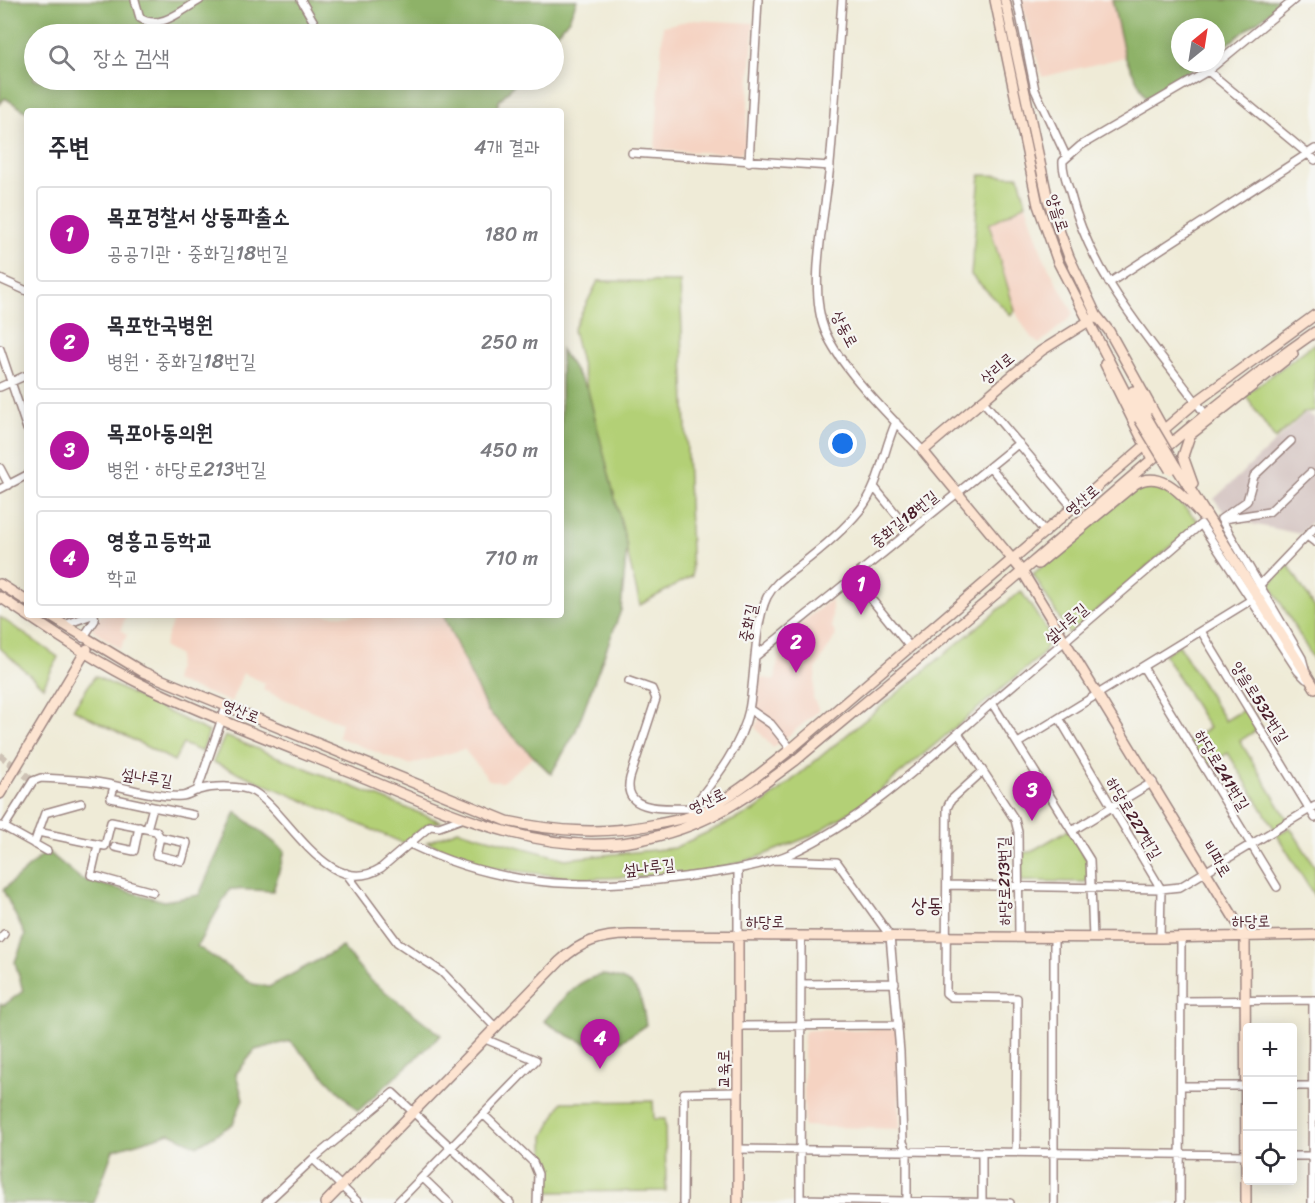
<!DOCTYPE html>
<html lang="ko">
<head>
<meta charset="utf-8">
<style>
  :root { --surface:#fff; --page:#f7f7f7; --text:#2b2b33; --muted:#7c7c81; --line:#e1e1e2; --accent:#b5179e }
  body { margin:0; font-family:Sriracha,"Poor Story",sans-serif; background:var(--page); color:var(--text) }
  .controls { position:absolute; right:18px; bottom:18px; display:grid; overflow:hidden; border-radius:6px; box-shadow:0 3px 15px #0003 }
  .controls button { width:54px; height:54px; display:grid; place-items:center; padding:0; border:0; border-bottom:2px solid var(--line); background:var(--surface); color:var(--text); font:30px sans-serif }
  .compass { position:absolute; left:1171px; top:18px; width:54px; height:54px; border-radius:50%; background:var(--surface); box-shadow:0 3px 15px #0003; rotate:30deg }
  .you { position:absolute; left:843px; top:444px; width:21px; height:21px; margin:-15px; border:4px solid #fff; border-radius:50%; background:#1a73e8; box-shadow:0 0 0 9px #1a73e833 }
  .badge { display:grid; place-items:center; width:39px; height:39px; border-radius:50%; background:var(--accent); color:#fff; font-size:20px; font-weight:700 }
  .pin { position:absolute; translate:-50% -50px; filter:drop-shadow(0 2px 3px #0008) }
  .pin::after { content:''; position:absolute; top:32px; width:21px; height:18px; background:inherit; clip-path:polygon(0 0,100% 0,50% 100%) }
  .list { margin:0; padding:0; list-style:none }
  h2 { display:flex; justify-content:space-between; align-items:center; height:78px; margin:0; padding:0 24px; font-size:26px }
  h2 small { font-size:20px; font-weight:400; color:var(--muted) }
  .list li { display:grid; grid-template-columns:39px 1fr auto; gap:18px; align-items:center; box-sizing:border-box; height:96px; margin:0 12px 12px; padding:0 12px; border:2px solid var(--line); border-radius:6px }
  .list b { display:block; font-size:22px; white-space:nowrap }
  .list p { margin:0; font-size:20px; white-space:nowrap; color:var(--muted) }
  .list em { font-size:20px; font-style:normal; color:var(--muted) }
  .icon { flex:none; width:33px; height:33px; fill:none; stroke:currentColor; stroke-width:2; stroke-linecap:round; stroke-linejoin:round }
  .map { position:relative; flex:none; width:1315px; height:1203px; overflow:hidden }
  .search { position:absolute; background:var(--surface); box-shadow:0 3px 15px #0003; left:24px; top:24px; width:540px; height:66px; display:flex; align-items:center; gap:15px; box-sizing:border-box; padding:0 21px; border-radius:33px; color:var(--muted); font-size:22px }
  .panel { position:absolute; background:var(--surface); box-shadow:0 3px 15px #0003; left:24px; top:108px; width:540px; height:510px; border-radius:6px }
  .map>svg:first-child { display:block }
  .built { fill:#f5d3c2 }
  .industrial { fill:#d1c0bd }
  .green { fill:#b3d076; stroke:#7e7850; stroke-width:1.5 }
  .forest { fill:#8eb267; stroke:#6c6849; stroke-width:1.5 }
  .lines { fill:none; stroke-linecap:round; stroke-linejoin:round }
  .street-tunnel { stroke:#cec2b5; stroke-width:7; stroke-dasharray:7 3.5; stroke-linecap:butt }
  .street-casing { stroke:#9c8581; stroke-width:10 }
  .secondary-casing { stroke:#9c8581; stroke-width:12 }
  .street { stroke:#fff; stroke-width:7 }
  .secondary { stroke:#fde4d1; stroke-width:9 }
  .secondary-bridge-casing { stroke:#9c8581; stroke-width:12; stroke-linecap:butt }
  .secondary-bridge { stroke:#fde4d1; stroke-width:9 }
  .labels { text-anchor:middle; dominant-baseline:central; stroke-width:4.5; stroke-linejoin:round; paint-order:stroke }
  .street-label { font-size:16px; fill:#4a1f2b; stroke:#f6f6f2 }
  .quarter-label { font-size:20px; fill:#4a1f2b; stroke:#f6f6f2 }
</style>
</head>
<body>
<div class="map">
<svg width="1315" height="1203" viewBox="0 0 1315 1203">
  <rect width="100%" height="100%" fill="#f6f6f2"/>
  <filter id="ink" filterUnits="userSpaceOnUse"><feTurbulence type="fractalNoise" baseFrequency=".0167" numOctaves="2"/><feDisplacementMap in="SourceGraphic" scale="12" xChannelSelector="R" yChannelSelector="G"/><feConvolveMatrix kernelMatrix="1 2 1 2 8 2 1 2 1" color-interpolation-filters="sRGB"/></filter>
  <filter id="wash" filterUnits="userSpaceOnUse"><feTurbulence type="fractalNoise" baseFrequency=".008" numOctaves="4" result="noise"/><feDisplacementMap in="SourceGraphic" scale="24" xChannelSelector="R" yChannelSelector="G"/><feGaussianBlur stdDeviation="1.35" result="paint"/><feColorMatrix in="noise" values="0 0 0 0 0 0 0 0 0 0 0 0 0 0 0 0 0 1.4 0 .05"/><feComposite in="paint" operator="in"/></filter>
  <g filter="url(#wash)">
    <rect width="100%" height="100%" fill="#efebd7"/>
    <path class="built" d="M1021,0h91l13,57 -83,20z
      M692,20l62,3 -9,123 -4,8 -86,-4 8,-124z
      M1026,204l18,55 29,53 -2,5 -32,27 -12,-12 -12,-21 -26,-87z
      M832,598v29l4,8 -20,33 -3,29 6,14 -46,37 -18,-21 4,-9 -8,-4 7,-37 17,3 6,-40z
      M101,615h25l-5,15 6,5 -7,14 -28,-20z
      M175,615h282l30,95 46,47 -31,25 -13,-2 -25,-31 -55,16 -71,-28 3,-14 -78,-33 2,-7 -22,-10 -12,29 -57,-21 5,-25 -16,-9z
      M897,1029l3,100 -96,-3v-92l3,-4z"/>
    <path class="industrial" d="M1306,413l9,5v100l-15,16 -71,-15 -15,-20z"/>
    <path class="green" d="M980,175l39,1 7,28 -37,20 26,87 -4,4 -40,-40z
      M598,281l82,1 12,294 -52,29 -67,-275z
      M1315,343v68l-10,1 -30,27 -30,-44z
      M1151,484l15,5 33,33 -130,112 -36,-60 103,-86z
      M1288,564l27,44v54l-45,-78z
      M1021,591l29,44 -7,19 -179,150 -53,32 -53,21 -59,17 -118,5 -95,-12 -59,-25 31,-12 107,29 109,-11 83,-39z
      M0,617l58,40 -15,30 -43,-39z
      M1179,645l46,76 23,-14 13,20 -21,14 49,81 -14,8 -47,-77 -24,14 -16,-26 21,-13 -45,-74z
      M95,676l114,56 -7,20 -19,-8 -9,17 -101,-52z
      M225,736l217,86 -13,1 -26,20 -190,-81z
      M1290,827l25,40v30l-38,-62z
      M1068,830c9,13 29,36 18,52l-65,-1v-28l9,-1z
      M653,1101l1,18h11l1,72 -121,1 -1,-56 18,-34z"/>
    <path class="forest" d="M0,0h577l-8,19 -15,18v-3h-520v46h484l-19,21 -3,10 -469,1 -22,-14 -5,6z
      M1112,0h173l-69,53v-26h-36v36h22l-56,35 -21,-41z
      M561,350l27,40 39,156 -6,64 -46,123 -24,41 -64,-64 -44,-95h118z
      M236,812l49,39 -12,40 -43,-2 -33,57 56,38 16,3 73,-40 27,32 72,56 -83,76 -68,-70 -35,9 -19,24 7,25 -10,25 -36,22 -27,-13 -57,17 -19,53h-94v-199l4,1 19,-14 -8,-29 10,-27 -22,-45 44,-39 34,28 83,22 35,-6z
      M602,975c36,4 39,18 44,50 -11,7 -24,18 -37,21 -21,3 -48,-14 -65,-25 18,-20 30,-41 58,-46z"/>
  </g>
  <g filter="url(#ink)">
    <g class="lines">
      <path class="street-tunnel" d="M0,755l33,26"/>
      <defs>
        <path id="street" d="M135,0l5,18c20,13 42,-8 60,-18
          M301,0l14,24 -1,10
          M842,0c-4,55 -7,109 -12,164 -4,47 -23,124 -5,167 17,40 68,88 98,120
          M1017,0l18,90 31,66
          M275,34l12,-8 14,8
          M1208,71l107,89
          M632,153l198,13
          M749,162l9,-162
          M0,279l27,12
          M1109,283l206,-134
          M0,349l27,80
          M0,387l27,-12
          M982,400l92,109
          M1205,414c-51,-70 -113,-135 -135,-222 -3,-10 -8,-21 -7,-31l17,-15 128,-75 86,-71
          M0,468l9,17
          M991,468l55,65
          M874,487l36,44
          M0,489l27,-14
          M1221,519l81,139 3,11
          M1221,519l26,-18 7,-25 37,-35
          M1223,519l46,-7 41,-39
          M1307,536l8,6
          M854,578l56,69
          M64,625l28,-10
          M1201,631l114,187
          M83,638l12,-18 -1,-5
          M756,656l263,-213
          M1143,667l134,220
          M629,681l23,8 4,10 -26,79c-9,36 40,30 62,30
          M992,703l98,157 3,78
          M749,709l22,15 20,25
          M1059,718l102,171 -1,49
          M958,733l57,87 3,12 1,105
          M1018,743l233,-143 4,-10 60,-63
          M983,771l-32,29 -4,8 -1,185 5,4 66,1 -1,154
          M114,786l-3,12 42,9
          M197,791l29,-84
          M691,820l1,-12c23,-29 49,-61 57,-98 6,-31 5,-86 18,-113 8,-15 19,-21 32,-31 21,-16 44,-35 61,-56 20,-24 23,-60 36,-88
          M0,826l4,1 29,-46 8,-3c18,1 37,1 55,4 28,4 58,16 86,14 6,0 11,-5 17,-6 13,-4 43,-5 55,2 35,21 74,109 127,76l49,-42 9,1 25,-9
          M4,827l43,24
          M147,829l6,-22 40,8
          M1072,831l81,-49
          M38,832l67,14 6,-24 45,9 4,6 27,6 -5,18 -26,-6 4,-18
          M34,844l11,-31 36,-10
          M410,844c92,44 175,46 274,33 36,-5 74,-9 108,-24 75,-35 137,-95 199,-149 70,-60 140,-119 210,-180l97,147 8,8
          M98,845l-7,30 62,17
          M115,847l19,4 5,-24
          M773,860l64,2 53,74 10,116 3,90 4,9v52
          M738,870v66
          M346,873l51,69 45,30 54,56
          M947,885l214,4 19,-2 135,-81
          M0,939l4,-5
          M801,984l94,-1
          M1182,1001l133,-1
          M738,1026l160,-1
          M1181,1086h67
          M1292,1086h23
          M484,1115l49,47 5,12 -1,29
          M738,1149l510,6
          M982,1152v51
          M1292,1156h23
          M313,1159l46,44
          M423,1178l26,25
          M800,1199l210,4
          M266,1203l47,-44 80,-66 117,110
          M397,1203l139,-143 -51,-21
          M683,1203l1,-110 54,-1
          M800,1203l1,-267
          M1054,1203v-266
          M1180,1203l1,-265
          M1312,1203l1,-203"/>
        <path id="secondary" d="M995,0l43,205 20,57 81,157
          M1005,0l43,200 21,57 29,62
          M1105,364l47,95
          M1133,391l13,25
          M1171,443l-62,-112 -12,-15 -56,35 -118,100 99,120 223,365 1,267
          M1175,465l140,223
          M1193,484l-10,-28 7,-21 103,-81
          M1038,564l97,-80c28,-17 50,15 67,32
          M0,584l27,17
          M0,597c48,32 95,65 147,90 65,31 134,57 201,84 89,36 187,87 287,70 70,-13 105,-39 160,-80 79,-67 160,-131 238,-199 92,-79 182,-161 282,-230
          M48,615l95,57 364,149c51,11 98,14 150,3 15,-3 30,-5 44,-12 33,-16 61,-40 90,-63l405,-347 119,-87
          M0,794l87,-145
          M738,936v267
          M325,1203l235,-242c20,-19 41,-26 69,-26l531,3 155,-3"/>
      </defs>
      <use href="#street" class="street-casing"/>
      <use href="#secondary" class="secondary-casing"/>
      <use href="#street" class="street"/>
      <use href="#secondary" class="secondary"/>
      <defs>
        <path id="secondary-bridge" d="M1146,416l29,49
          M1139,419l31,51"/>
      </defs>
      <use href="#secondary-bridge" class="secondary-bridge-casing"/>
      <use href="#secondary-bridge" class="secondary-bridge"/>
    </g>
  </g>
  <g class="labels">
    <g class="street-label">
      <text transform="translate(1058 213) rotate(72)">양을로</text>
      <text transform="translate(845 329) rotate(63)">상동로</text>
      <text transform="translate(997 368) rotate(-40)">상리로</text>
      <text transform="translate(1082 500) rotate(-41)">영산로</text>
      <text transform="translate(904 519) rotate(-39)">중화길18번길</text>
      <text transform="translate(748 623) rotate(-79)">중화길</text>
      <text transform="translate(1066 623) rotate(-41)">섶나루길</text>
      <text transform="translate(1260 702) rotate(58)">양을로532번길</text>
      <text transform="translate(241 711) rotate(22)">영산로</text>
      <text transform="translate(1222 770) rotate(59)">하당로241번길</text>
      <text transform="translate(147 777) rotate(9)">섶나루길</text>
      <text transform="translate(707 801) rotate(-26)">영산로</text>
      <text transform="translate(1134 818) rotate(59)">하당로227번길</text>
      <text transform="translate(1217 859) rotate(59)">비파로</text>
      <text transform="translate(649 867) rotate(-6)">섶나루길</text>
      <text transform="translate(1004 881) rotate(-91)">하당로213번길</text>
      <text x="765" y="921">하당로</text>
      <text transform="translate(1251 921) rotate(-1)">하당로</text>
      <text transform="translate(723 1069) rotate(-90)">교육로</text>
    </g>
    <g class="quarter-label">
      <text x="927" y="905">상동</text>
    </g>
  </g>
</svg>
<div class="controls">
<button>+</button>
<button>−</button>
<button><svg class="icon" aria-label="locate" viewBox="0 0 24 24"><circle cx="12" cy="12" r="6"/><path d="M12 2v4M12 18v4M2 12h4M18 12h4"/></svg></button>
</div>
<svg class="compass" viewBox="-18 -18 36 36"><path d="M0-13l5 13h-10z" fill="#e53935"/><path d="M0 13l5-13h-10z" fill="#7c7c81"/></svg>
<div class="you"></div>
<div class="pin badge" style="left:861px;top:615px">1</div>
<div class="pin badge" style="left:796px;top:673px">2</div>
<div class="pin badge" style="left:1032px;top:821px">3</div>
<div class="pin badge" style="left:600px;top:1069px">4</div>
<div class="search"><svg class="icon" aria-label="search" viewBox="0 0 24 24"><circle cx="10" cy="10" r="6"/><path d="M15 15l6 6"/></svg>장소 검색</div>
<section class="panel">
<h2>주변<small>4개 결과</small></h2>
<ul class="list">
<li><span class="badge">1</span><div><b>목포경찰서 상동파출소</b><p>공공기관 · 중화길18번길</p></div><em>180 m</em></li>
<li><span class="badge">2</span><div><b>목포한국병원</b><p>병원 · 중화길18번길</p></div><em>250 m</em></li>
<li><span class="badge">3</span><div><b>목포아동의원</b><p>병원 · 하당로213번길</p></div><em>450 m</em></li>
<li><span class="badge">4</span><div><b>영흥고등학교</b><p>학교</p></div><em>710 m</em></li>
</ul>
</section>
</div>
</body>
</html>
